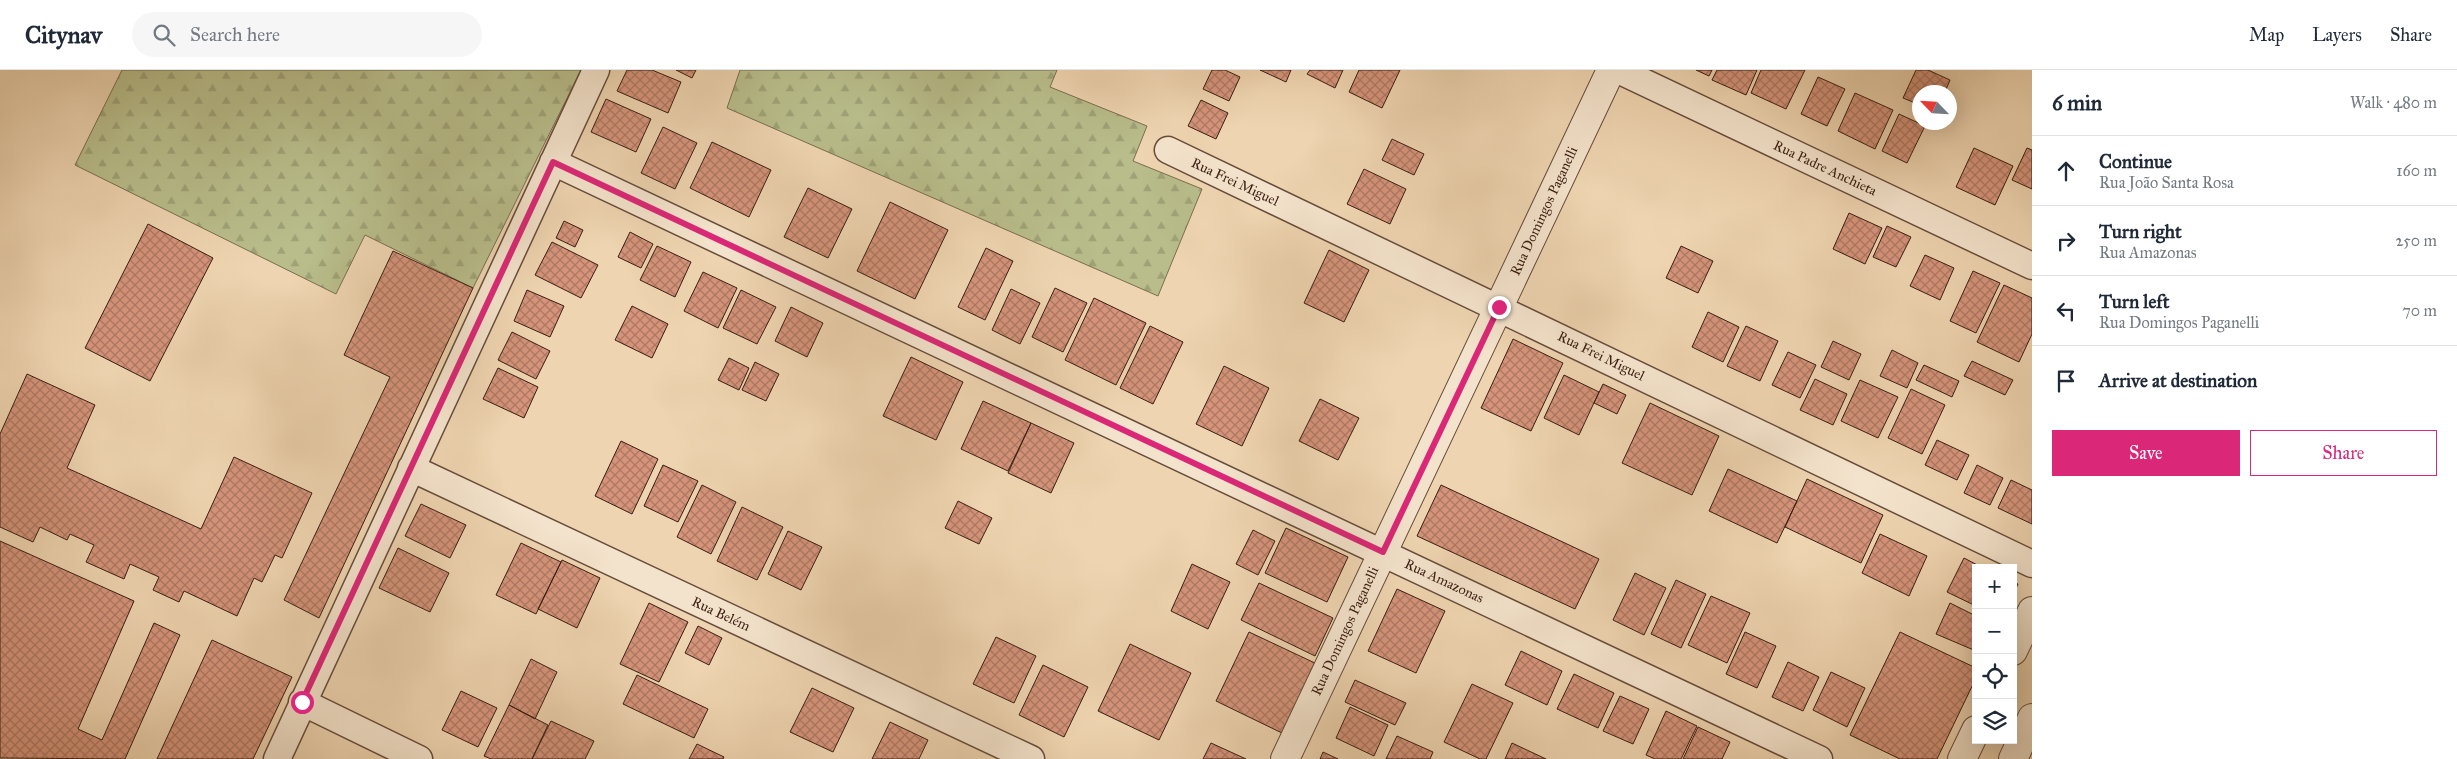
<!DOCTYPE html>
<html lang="en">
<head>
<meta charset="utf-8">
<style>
  :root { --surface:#fff; --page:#f6f6f7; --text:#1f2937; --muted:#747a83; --line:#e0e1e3; --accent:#db2777 }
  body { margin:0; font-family:"IM FELL Great Primer",serif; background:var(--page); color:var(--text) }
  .controls { position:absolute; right:15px; bottom:15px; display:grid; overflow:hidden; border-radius:0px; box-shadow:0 5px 20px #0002 }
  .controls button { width:45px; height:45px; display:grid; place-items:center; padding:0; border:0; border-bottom:1px solid var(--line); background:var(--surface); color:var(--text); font:25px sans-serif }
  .compass { position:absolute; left:1912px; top:15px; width:45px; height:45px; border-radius:50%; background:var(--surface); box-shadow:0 5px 20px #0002; rotate:295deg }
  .stop { position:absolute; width:15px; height:15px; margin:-11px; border:4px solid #db2777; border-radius:50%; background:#fff }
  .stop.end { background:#db2777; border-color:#fff; box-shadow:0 1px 5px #0008 }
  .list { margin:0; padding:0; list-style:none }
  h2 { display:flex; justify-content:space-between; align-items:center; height:65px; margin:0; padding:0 20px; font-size:21px }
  h2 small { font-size:16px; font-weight:400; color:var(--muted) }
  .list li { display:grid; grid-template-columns:32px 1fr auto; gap:15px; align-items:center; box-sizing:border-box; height:70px; padding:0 20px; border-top:1px solid var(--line) }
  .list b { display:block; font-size:19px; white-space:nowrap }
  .list p { margin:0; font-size:16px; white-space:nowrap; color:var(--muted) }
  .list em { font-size:16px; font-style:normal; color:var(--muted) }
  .actions { display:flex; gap:10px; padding:15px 20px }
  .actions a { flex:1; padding:11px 0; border:1px solid var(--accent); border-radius:0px; text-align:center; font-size:18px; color:var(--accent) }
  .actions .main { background:var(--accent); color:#fff }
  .icon { flex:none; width:28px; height:28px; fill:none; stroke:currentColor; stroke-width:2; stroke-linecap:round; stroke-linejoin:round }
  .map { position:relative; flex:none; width:2032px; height:689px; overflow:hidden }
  header { display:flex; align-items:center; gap:30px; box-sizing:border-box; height:70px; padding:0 25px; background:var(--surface); border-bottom:1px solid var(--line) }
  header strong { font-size:24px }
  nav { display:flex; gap:28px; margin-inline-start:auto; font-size:18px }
  .search { width:350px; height:45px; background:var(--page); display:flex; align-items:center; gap:12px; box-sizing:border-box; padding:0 18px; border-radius:28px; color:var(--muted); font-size:19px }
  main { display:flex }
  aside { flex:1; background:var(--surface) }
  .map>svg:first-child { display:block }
  .forest { fill:url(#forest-firs); stroke:#796e4e }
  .building { fill:url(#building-cross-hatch); stroke:#3a1e12 }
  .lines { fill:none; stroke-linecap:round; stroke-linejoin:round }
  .minor-casing { stroke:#674c3a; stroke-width:29 }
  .tertiary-casing { stroke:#674c3a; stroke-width:30 }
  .minor { stroke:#f4e3cc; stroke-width:26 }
  .tertiary { stroke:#f4e3cc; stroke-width:28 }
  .route { stroke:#db2777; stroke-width:6 }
  .labels { text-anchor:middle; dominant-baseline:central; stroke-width:4.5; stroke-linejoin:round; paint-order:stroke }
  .street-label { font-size:14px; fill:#3a1e12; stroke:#f4e3cc }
</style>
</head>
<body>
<header>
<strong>Citynav</strong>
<div class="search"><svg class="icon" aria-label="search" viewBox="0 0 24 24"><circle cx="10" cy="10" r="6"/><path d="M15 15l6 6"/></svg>Search here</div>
<nav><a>Map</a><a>Layers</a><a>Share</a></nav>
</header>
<main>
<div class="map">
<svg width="2032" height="689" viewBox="0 0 2032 689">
  <defs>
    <pattern id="forest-firs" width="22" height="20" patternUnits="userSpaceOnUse" patternTransform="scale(1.25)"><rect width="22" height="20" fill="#b8bd8b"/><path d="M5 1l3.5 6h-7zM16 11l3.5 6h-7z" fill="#9fa277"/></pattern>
    <pattern id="building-cross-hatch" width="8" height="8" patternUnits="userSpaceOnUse" patternTransform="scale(1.25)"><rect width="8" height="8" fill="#d5947b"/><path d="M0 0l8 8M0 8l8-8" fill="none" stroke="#ae7863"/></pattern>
  </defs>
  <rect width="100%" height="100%" fill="#eed4b0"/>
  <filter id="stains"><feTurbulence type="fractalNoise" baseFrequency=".004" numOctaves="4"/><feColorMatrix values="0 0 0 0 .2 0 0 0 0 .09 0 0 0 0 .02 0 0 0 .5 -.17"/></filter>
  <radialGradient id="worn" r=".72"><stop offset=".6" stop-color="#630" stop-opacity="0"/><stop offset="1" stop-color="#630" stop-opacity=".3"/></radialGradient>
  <path class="forest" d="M122,0h459l-108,218 -108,-53 -29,59 -261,-129z
    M740,0h317l-7,17 97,39 -14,35 69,28 -44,107 -431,-188z"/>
  <path class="building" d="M627,0h25l29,12 -13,31 -51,-22z
    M676,0h20l-4,8z
    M1212,0h13l15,7 -11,24 -26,-12z
    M1260,0h31l-5,12z
    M1310,0h33l-8,18 -28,-14z
    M1359,0h41l-18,38 -33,-16z
    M1696,0h16l-3,6z
    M1717,0h40l-11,25 -34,-15z
    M1761,0h44l-19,39 -35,-16z
    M1916,0h12l22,10 -5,12h-25v13l-17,-7z
    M1818,7l27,12 -18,37 -26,-12z
    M1855,23l38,17 -18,39 -37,-18z
    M606,29l45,20 -15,33 -45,-20z
    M1201,30l27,13 -12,26 -28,-13z
    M1899,44l26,12 -18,37 -25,-12z
    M663,57l34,16 -22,46 -34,-16z
    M1392,69l32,15 -10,21 -32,-15z
    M712,72l59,28 -22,47 -59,-29z
    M1974,78l39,18 -18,39 -39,-18z
    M2027,78l5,2v39l-20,-9z
    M1364,99l42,20 -16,35 -43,-20z
    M808,118l44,21 -24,49 -44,-21z
    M890,132l58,28 -33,69 -58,-28z
    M1849,143l33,15 -17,36 -32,-15z
    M564,151l19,9 -8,17 -19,-9z
    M148,154l65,34 -63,123 -65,-33z
    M1887,156l24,11 -15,30 -23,-10z
    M630,162l23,12 -12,24 -23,-11z
    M552,172l46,23 -17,33 -46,-23z
    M657,176l34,16 -16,35 -35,-17z
    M1681,176l32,15 -15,32 -32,-15z
    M986,178l27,13 -28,59 -27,-13z
    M1329,180l40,20 -25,52 -40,-19z
    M393,181l80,37 -154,330 -35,-18 106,-223 -46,-22z
    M1925,185l29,13 -14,32 -30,-14z
    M1973,201l27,12 -24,50 -26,-12z
    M703,202l34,16 -19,40 -34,-17z
    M2004,215l28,13v36l-13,28 -42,-20z
    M1055,218l32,15 -24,49 -31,-15z
    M1011,219l29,14 -20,41 -28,-14z
    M527,220l37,16 -14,31 -36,-16z
    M741,220l35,17 -19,37 -34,-16z
    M1094,228l52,25 -30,62 -51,-25z
    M632,236l36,18 -16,34 -37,-18z
    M791,237l32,16 -16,34 -32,-16z
    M1708,242l31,15 -16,35 -31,-15z
    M1150,256l33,16 -30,62 -33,-16z
    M1746,256l32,15 -18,40 -33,-15z
    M512,262l38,19 -14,28 -38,-19z
    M1513,269l50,24 -32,68 -50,-23z
    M1833,271l28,13 -12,26 -28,-13z
    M1892,280l26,13 -11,25 -27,-12z
    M1788,282l28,13 -16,33 -28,-13z
    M911,287l52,25 -27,58 -53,-24z
    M729,288l20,10 -10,22 -21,-10z
    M1972,291l41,19 -8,15 -41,-19z
    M755,292l24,12 -13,27 -24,-11z
    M1924,295l35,16 -7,16 -36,-17z
    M1224,296l45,22 -27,58 -46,-22z
    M498,298l40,19 -14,31 -41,-19z
    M27,304l68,31 -28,63 134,61 33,-72 78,36 -30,65 -7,-3 -13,27 -8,-4 -17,38 -53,-25 -5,11 -26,-12 6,-13 -29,-13 -6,15 -38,-17 8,-17 -24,-11 -3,6 -27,-13 -7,15 -33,-15v-93z
    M1564,305l35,17 -20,43 -35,-17z
    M1815,309l32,15 -14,31 -33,-15z
    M1860,310l38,17 -20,41 -37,-17z
    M1603,314l23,11 -9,19 -23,-11z
    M1911,319l34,16 -23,49 -34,-16z
    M1320,329l39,19 -21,42 -39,-19z
    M983,331l48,22 -23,48 -47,-22z
    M1650,333l69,33 -27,59 -70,-32z
    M1031,353l43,20 -23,50 -43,-20z
    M1937,370l32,15 -12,25 -32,-15z
    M621,371l37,18 -26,55 -37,-18z
    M663,395l35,16 -20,41 -34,-16z
    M1977,395l26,13 -13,27 -26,-12z
    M1728,399l69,32 -20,42 -68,-32z
    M1807,409l76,36 -22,48 -76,-36z
    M2011,410l21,10v34l-34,-16z
    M702,415l34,17 -25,52 -34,-17z
    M1441,415l158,74 -24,50 -158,-73z
    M958,431l34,17 -13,26 -34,-16z
    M421,434l45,21 -16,33 -45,-22z
    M742,437l41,20 -26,53 -40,-19z
    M1286,458l62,29 -21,45 -62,-29z
    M1253,460l22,11 -17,34 -22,-11z
    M788,461l34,16 -21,43 -33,-16z
    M1880,464l47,22 -18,40 -47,-23z
    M0,471l134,60 -56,128 24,11 52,-117 26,12 -55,124 -125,-1z
    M521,473l40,19 -25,52 -40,-19z
    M398,478l51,25 -19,39 -51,-24z
    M1964,488l19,10h-7v38l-29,-14z
    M562,490l38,18 -23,50 -39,-19z
    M1192,494l38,18 -22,47 -37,-18z
    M1635,503l31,15 -22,47 -31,-15z
    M1676,510l30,14 -25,54 -30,-14z
    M2013,512l5,2 -5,11z
    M1259,513l74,35 -18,38 -74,-36z
    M1397,519l48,22 -29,62 -48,-22z
    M1711,526l39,17 -23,50 -39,-18z
    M649,533l39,19 -29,60 -39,-18z
    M1950,533l26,13v35l-40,-17z
    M698,556l24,12 -13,27 -24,-12z
    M1249,562l68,32 -33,70 -68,-33z
    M1745,562l31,14 -19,42 -31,-14z
    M1900,562l76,36v10l-39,81h-37l-50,-24z
    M996,567l40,19 -22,47 -41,-19z
    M212,570l80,37 -39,82h-96z
    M1130,574l61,29 -32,67 -61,-29z
    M1521,581l41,20 -15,34 -42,-20z
    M531,589l26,13 -22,47 -26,-14z
    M1788,592l31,15 -16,34 -31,-14z
    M1043,595l45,22 -24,50 -45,-22z
    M1831,602l34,16 -18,39 -34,-17z
    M1574,604l40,19 -16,35 -41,-19z
    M637,605l71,34 -14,29 -71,-34z
    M1355,610l51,23 -11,22 -50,-23z
    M1472,614l41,19 -27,56h-6l-36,-17z
    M812,618l42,20 -21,44 -43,-20z
    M461,621l36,17 -19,39 -36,-17z
    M1620,626l29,13 -16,35 -30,-13z
    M509,635l39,20 -16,34h-41l-7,-3z
    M1350,637l38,18 -14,31 -38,-18z
    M1666,641l31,15 -16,33h-26l-9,-4z
    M551,651l43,20 -9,18h-53z
    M890,652l38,18 -9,19h-47z
    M1698,657l32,15 -8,17h-39z
    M1397,666l36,16 -3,7h-44z
    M1211,673l35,16h-43z
    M1512,673l34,16h-41z
    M697,674l27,13 -1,2h-34z
    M1323,682l15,7h-18z"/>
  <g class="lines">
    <defs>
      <path id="minor" d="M1618,0l414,196
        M1168,80l864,414
        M553,92l1266,597
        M411,398l620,291
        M302,632l117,57
        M277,689l319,-689"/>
      <path id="tertiary" d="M2013,581l19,-40
        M1285,689l326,-689
        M1962,689l14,-29
        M2013,689l19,-41"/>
    </defs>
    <use href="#minor" class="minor-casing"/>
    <use href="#tertiary" class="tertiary-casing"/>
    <use href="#minor" class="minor"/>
    <use href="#tertiary" class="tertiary"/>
  </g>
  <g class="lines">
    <path class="route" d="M302,632l251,-540 830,390 116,-245"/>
  </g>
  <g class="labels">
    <g class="street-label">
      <text transform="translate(1825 98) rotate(25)">Rua Padre Anchieta</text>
      <text transform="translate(1235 112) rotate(25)">Rua Frei Miguel</text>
      <text transform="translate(1544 141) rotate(-65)">Rua Domingos Paganelli</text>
      <text transform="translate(1601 286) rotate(26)">Rua Frei Miguel</text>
      <text transform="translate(1444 511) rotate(25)">Rua Amazonas</text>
      <text transform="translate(721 544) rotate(25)">Rua Belém</text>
      <text transform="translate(1345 561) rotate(-65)">Rua Domingos Paganelli</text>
    </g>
  </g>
  <rect width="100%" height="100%" filter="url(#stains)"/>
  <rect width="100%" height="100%" fill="url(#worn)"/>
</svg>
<div class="controls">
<button>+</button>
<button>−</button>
<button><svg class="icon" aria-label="locate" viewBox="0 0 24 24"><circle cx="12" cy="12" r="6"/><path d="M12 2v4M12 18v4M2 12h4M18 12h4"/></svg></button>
<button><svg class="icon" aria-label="layers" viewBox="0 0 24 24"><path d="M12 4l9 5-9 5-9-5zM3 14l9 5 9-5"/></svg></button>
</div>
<svg class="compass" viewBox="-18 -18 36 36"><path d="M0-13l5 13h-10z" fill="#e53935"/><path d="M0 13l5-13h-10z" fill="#747a83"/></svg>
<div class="stop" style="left:302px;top:632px"></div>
<div class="stop end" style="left:1499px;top:237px"></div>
</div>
<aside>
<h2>6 min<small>Walk · 480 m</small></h2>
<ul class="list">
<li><svg class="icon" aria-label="ahead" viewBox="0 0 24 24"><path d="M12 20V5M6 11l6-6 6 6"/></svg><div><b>Continue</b><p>Rua João Santa Rosa</p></div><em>160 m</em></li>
<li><svg class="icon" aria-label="right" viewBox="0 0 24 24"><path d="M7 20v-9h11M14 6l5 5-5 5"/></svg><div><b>Turn right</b><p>Rua Amazonas</p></div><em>250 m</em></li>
<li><svg class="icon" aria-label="left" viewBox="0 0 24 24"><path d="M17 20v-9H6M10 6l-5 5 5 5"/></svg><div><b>Turn left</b><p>Rua Domingos Paganelli</p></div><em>70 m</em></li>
<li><svg class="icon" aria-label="arrive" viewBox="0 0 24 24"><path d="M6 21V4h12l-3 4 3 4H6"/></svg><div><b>Arrive at destination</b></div></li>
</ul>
<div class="actions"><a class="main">Save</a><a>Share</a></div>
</aside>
</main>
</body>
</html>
